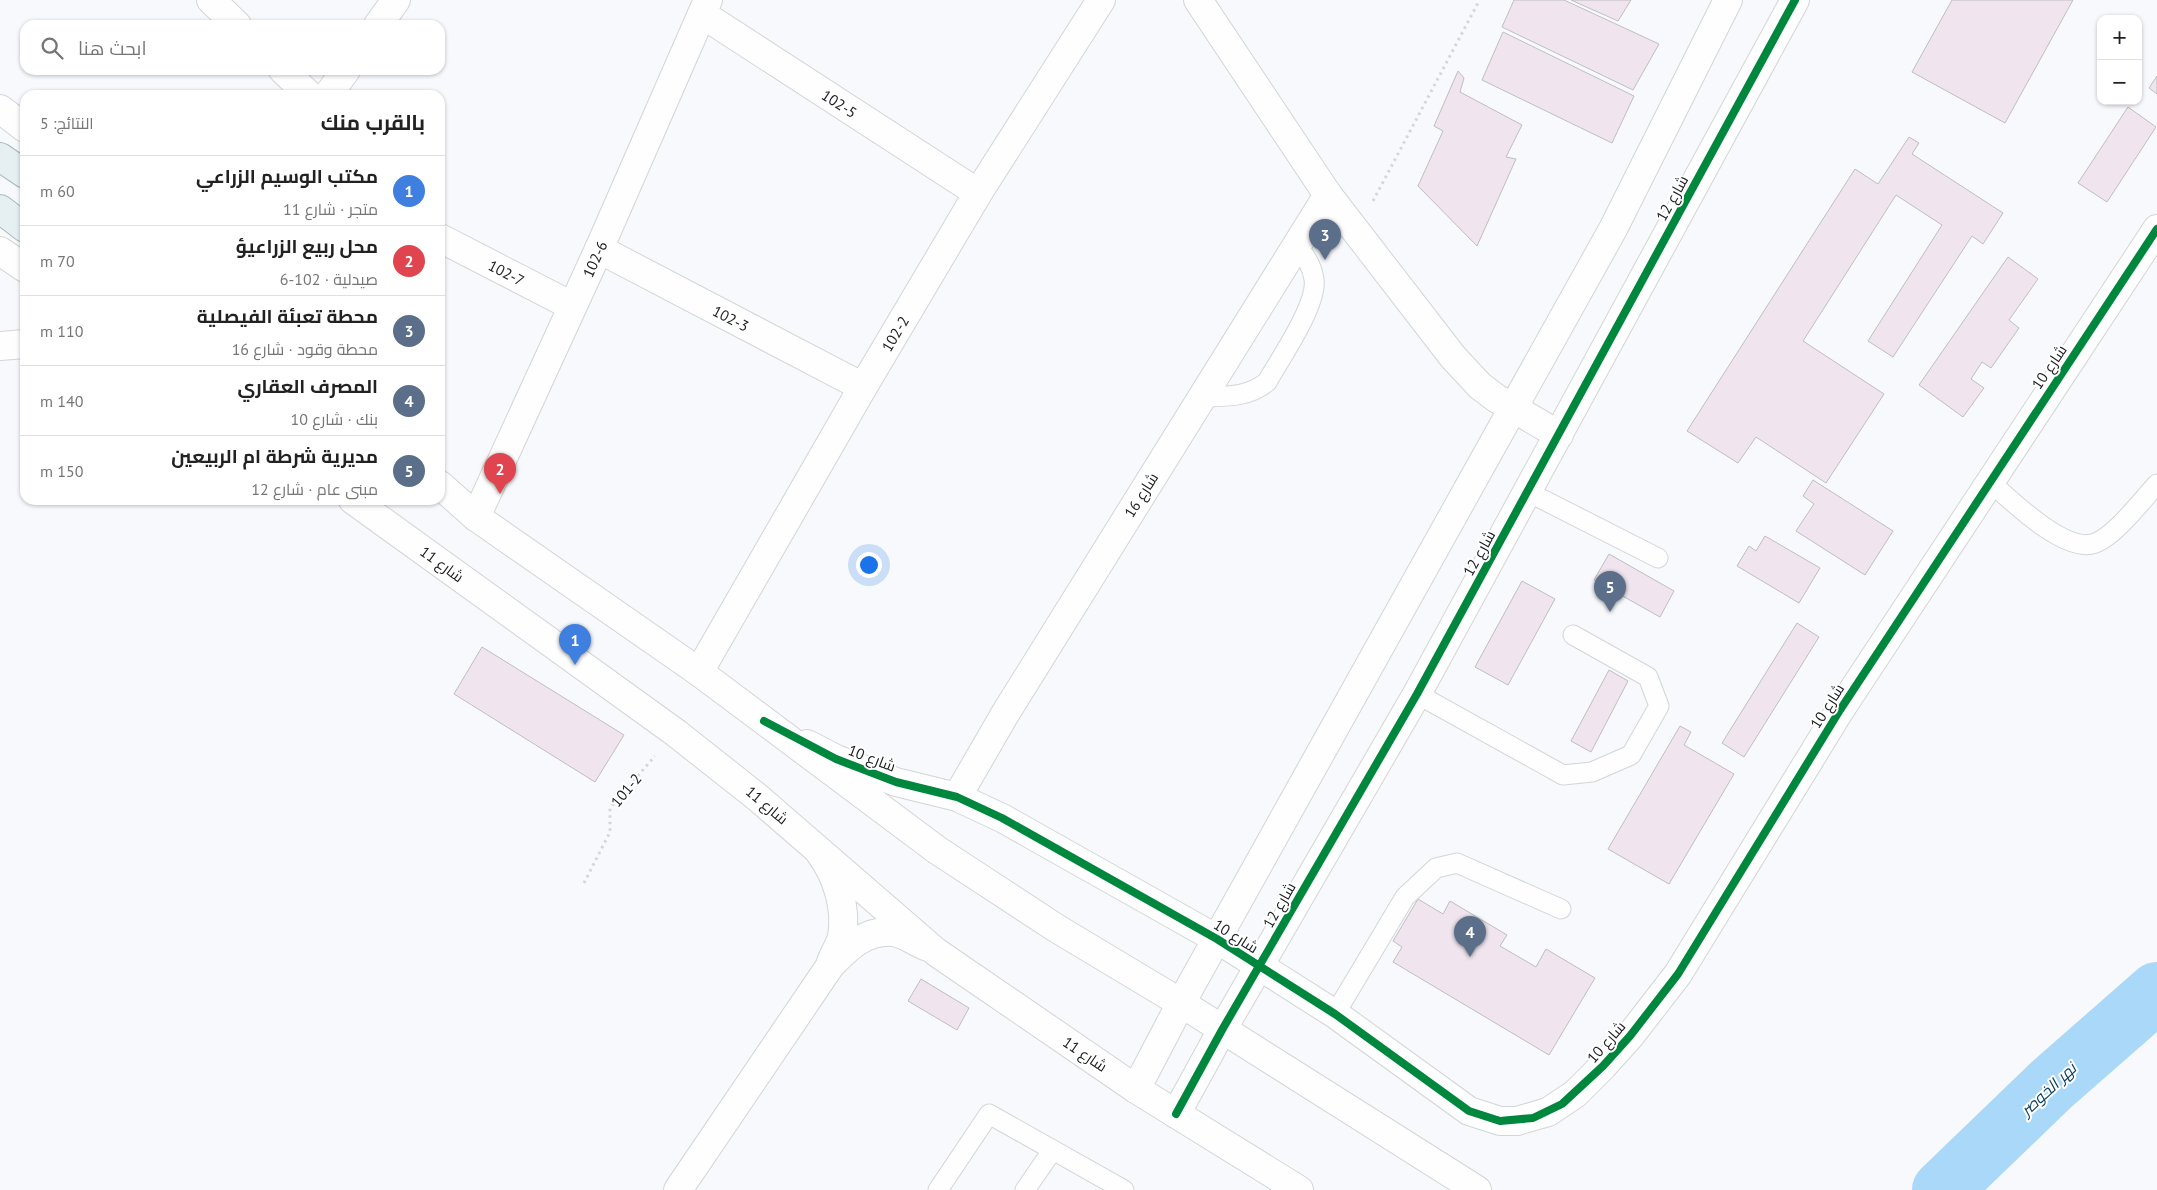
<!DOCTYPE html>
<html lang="ar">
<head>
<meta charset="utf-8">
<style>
  :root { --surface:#fff; --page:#f2f2f2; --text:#222; --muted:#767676; --line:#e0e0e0; --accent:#2563eb }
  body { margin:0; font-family:"PT Sans",Cairo,sans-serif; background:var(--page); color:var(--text); direction:rtl }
  .controls { position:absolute; right:15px; top:15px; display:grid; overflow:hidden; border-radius:10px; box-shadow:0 1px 4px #0004 }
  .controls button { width:45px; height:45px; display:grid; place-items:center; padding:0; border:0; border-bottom:1px solid var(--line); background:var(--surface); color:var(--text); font:25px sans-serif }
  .you { position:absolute; left:868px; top:564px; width:18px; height:18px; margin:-12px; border:4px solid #fff; border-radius:50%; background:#1a73e8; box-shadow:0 0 0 8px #1a73e833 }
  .badge { display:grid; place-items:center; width:32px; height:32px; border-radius:50%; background:var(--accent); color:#fff; font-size:16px; font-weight:700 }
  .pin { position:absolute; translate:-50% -41px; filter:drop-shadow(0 1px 2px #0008) }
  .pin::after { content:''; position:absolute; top:26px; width:18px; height:15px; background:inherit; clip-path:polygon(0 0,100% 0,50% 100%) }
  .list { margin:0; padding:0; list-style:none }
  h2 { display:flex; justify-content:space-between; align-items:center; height:65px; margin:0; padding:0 20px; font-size:21px }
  h2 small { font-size:16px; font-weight:400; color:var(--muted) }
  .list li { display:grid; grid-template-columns:32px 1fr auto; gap:15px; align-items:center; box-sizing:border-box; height:70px; padding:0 20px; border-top:1px solid var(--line) }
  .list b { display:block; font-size:19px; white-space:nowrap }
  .list p { margin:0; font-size:16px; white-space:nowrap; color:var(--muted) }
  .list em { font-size:16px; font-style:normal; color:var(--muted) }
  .icon { flex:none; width:28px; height:28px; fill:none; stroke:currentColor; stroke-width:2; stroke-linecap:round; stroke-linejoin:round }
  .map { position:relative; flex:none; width:2157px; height:1190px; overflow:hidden; direction:ltr }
  .search { position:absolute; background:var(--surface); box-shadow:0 1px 4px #0004; left:20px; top:20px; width:425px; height:55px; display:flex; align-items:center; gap:12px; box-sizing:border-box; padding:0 18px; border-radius:15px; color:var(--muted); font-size:19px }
  .panel { position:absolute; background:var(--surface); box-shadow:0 1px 4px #0004; left:20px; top:90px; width:425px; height:415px; border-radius:15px; direction:rtl }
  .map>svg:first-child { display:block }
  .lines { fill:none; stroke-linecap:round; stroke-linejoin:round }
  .river { stroke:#aad8f9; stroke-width:60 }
  .building { fill:#f0e5ef; stroke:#bebec0 }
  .service-casing { stroke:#d3d5d6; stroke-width:21 }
  .minor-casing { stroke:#d3d5d6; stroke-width:30 }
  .tertiary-casing { stroke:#d3d5d6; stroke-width:30 }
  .secondary-casing { stroke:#d3d5d6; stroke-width:30 }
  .primary-casing { stroke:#a7b9be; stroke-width:30 }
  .path { stroke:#d6d6d7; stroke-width:3; stroke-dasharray:2.5 4; stroke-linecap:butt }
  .service { stroke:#fefeff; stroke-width:19 }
  .minor { stroke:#fefeff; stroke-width:28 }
  .tertiary { stroke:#fefeff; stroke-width:28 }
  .secondary { stroke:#fefeff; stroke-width:28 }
  .primary { stroke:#e6f0f3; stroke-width:28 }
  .cycleway-casing { stroke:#fff; stroke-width:11 }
  .cycleway { stroke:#00873e; stroke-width:8 }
  .labels { text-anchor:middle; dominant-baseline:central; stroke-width:4; stroke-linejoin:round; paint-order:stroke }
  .street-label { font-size:15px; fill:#202122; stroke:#fff }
  .water-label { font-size:16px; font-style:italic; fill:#0e4160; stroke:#fff }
</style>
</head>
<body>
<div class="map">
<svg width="2157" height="1190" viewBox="0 0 2157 1190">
  <rect width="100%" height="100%" fill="#f7f9fc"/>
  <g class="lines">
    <path class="river" d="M1942,1190l109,-105 106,-93"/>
  </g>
  <path class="building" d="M1514,0h50l95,44 -26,46 -131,-63z
    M1571,0h60l-13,21z
    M1952,0h121l-68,123 -93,-51z
    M1503,32l131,64 -22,47 -130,-63z
    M1458,71l6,7 -4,14 62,33 -16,32 10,2 -39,87 -59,-60 25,-55 -9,-5z
    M2157,76v18l-8,-6z
    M2128,107l28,20 -49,75 -29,-19z
    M1909,137l10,6 -7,11 91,59 -20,31 -11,-8 -79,121 -25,-16 74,-116 -46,-30 -93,146 81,53 -58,89 -70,-46 -18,26 -51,-32 168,-262 23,15z
    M2008,257l30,22 -29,41 10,8 -28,40 -9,-6 -11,17 13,9 -21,29 -44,-32z
    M1813,480l80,51 -28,44 -69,-44 18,-27 -11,-8z
    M1765,536l55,32 -21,35 -62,-37 12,-20 7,5z
    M1609,554l65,37 -14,26 -66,-37z
    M1522,581l33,18 -47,86 -33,-18z
    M1797,623l22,14 -75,120 -22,-14z
    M482,647l142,88 -29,47 -141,-88z
    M1609,670l19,11 -37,71 -20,-11z
    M1680,726l11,6 -7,13 50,29 -65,110 -61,-35z
    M1418,899l25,15 7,-13 57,34 -7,11 36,21 10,-18 49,29 -46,77 -156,-93 9,-15 -9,-6z
    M921,979l48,29 -12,22 -49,-29z"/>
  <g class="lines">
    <defs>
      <path id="service" d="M1202,397c24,-1 45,1 65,-15 13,-23 51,-78 47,-103 -2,-14 -9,-23 -17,-34
        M1989,481c22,19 73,70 103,63 20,-4 51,-45 65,-60
        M1528,492l130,66
        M1417,694l146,81 29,-3 39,-17 28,-49 -11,-29 -75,-42
        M1335,1014l70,-117 31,-29 21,-5 104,46
        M938,1190l51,-76 135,76
        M1025,1190l27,-39"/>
      <g id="minor">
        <path d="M211,0l26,25"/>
        <path id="s1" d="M702,14l276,179"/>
        <path d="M378,25l18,-25"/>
        <path d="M283,70l26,25"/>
        <path d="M328,95l18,-25"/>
        <path id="s2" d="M440,238l132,68"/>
        <path id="s3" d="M599,249l264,138"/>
        <path d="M0,346l25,-2"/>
        <path id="s4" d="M476,517l123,-268 109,-249"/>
        <path id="s5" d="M699,672l164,-285 115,-194 123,-193"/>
        <path d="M807,744l29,15 60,23 61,15 45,21 215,121 118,75 134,97 31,10h17l31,-9 27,-18 28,-28 27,-30 48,-62 162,-264 317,-481"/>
        <path d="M957,797l48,-83 323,-519"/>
        <path d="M820,853c17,23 27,55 22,84 -2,8 -8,17 -11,25"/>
        <path d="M678,1190l152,-224c17,-18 35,-36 63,-34 10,1 23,10 32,14"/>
      </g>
      <path id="tertiary" d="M1198,0l130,195 125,162 27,29 16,12 63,37
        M1136,1089l45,-86 432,-774 115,-229
        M1176,1114l46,-84 195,-336 378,-694"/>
      <path id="secondary" d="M0,109l25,19
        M0,251l25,17
        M440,485l36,32 223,155 238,178 119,78 125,75 296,187
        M353,500l323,233 81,64 179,155 200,137 163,101"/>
      <path id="primary" d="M0,157l25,17
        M0,209l25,19"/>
    </defs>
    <use href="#service" class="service-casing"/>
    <use href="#minor" class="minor-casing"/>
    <use href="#tertiary" class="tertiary-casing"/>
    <use href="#secondary" class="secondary-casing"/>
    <use href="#primary" class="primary-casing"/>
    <path class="path" d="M1373,201l105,-198
      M584,883l26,-51v-24l45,-52"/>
    <use href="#service" class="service"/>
    <use href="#minor" class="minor"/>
    <use href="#tertiary" class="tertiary"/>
    <use href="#secondary" class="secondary"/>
    <use href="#primary" class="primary"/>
    <defs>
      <path id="cycleway" d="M764,721l72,38 60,23 61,15 45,21 215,121 118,75 134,97 31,10 33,-3 29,-14 41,-38 27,-30 48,-62 162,-264 317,-481
        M1176,1114l46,-84 195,-336 378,-694"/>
    </defs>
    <use href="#cycleway" class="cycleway-casing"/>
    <use href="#cycleway" class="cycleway"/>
  </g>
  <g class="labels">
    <g class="street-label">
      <text stroke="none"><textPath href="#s1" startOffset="164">102-5</textPath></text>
      <text transform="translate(1672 198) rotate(-61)">شارع 12</text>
      <text stroke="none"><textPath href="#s4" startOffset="284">102-6</textPath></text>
      <text stroke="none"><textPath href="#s2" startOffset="75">102-7</textPath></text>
      <text stroke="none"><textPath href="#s3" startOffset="149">102-3</textPath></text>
      <text stroke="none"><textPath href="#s5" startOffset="391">102-2</textPath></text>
      <text transform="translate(2049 367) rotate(-56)">شارع 10</text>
      <text transform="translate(1141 495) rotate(-58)">شارع 16</text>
      <text transform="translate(1479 553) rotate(-61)">شارع 12</text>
      <text transform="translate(442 564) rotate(36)">شارع 11</text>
      <text transform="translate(1827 706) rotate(-58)">شارع 10</text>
      <text transform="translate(872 758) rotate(21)">شارع 10</text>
      <text transform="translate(626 790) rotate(-50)">101-2</text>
      <text transform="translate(767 805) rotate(40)">شارع 11</text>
      <text transform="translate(1279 905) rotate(-60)">شارع 12</text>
      <text transform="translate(1236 936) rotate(32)">شارع 10</text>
      <text transform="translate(1606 1042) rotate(-49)">شارع 10</text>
      <text transform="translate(1085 1054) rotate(34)">شارع 11</text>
    </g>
    <g class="water-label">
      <text transform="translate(2048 1089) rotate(-43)">نهر الخوصر</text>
    </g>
  </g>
</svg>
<div class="controls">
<button>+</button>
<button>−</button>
</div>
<div class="you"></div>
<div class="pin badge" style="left:575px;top:665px;background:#3f7fe0">1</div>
<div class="pin badge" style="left:500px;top:494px;background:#e0444e">2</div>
<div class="pin badge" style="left:1325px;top:260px;background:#5c6f8a">3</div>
<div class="pin badge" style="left:1470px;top:957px;background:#5c6f8a">4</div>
<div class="pin badge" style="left:1610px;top:612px;background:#5c6f8a">5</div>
<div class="search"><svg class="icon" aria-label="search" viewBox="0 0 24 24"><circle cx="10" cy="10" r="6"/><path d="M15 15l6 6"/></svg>ابحث هنا</div>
<section class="panel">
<h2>بالقرب منك<small>النتائج: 5</small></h2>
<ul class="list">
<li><span class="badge" style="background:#3f7fe0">1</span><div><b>مكتب الوسيم الزراعي</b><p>متجر · شارع 11</p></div><em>60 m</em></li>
<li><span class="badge" style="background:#e0444e">2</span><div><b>محل ربيع الزراعيؤ</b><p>صيدلية · 102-6</p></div><em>70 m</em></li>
<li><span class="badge" style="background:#5c6f8a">3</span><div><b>محطة تعبئة الفيصلية</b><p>محطة وقود · شارع 16</p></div><em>110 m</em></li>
<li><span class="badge" style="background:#5c6f8a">4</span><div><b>المصرف العقاري</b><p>بنك · شارع 10</p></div><em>140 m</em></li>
<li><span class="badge" style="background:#5c6f8a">5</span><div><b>مديرية شرطة ام الربيعين</b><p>مبنى عام · شارع 12</p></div><em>150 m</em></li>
</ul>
</section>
</div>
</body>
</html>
